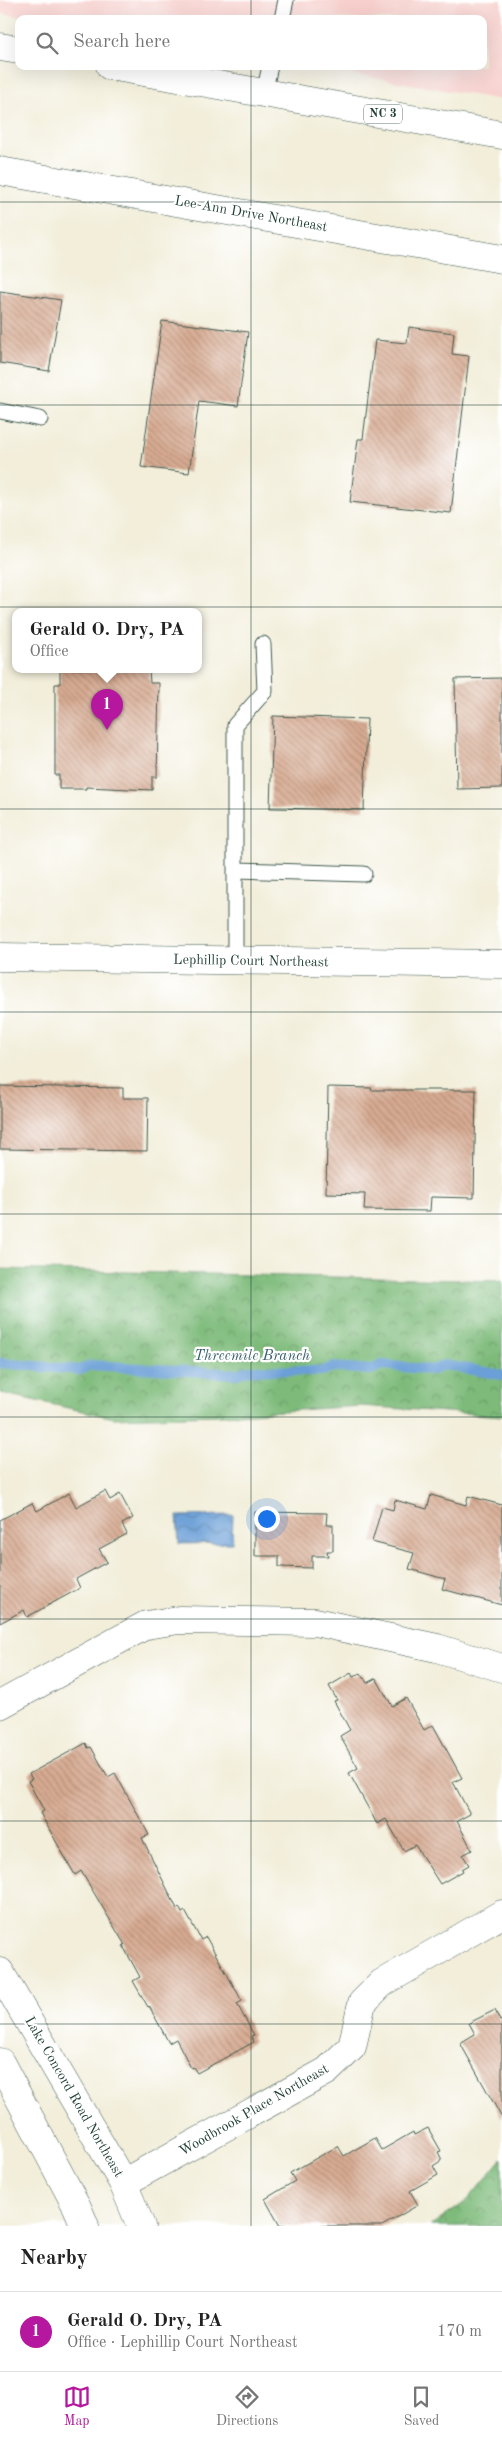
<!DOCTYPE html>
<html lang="en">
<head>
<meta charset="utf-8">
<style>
  :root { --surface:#fff; --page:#f6f6f6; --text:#222; --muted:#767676; --line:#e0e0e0; --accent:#b5179e }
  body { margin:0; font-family:"Old Standard TT",serif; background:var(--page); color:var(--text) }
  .you { position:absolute; left:266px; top:1518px; width:18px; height:18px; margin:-12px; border:4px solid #fff; border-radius:50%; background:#1a73e8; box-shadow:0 0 0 8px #1a73e833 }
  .badge { display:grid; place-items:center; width:32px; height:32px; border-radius:50%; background:var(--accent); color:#fff; font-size:16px; font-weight:700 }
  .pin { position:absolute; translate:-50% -41px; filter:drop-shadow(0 1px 2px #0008) }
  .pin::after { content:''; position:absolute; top:26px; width:18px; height:15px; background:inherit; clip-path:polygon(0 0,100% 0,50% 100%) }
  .popup { position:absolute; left:12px; top:608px; width:190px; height:65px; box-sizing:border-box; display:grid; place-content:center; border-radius:10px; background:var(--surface); filter:drop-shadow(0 1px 4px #0005); font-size:16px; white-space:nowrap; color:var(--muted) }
  .popup b { font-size:19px; color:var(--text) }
  .popup::after { content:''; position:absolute; left:50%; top:100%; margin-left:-10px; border:10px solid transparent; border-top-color:var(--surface) }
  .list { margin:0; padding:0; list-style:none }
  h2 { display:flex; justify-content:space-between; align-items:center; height:65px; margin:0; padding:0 20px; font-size:21px }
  h2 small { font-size:16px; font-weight:400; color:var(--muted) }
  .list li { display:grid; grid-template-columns:32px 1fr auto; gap:15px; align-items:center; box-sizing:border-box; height:80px; padding:0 20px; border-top:1px solid var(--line) }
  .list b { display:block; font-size:19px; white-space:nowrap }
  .list p { margin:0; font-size:16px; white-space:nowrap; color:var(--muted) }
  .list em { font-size:16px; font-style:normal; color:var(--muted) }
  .icon { flex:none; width:28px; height:28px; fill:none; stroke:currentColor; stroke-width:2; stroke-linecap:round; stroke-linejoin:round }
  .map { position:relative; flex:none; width:502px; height:2226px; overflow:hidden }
  .search { position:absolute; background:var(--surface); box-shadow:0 5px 20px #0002; left:15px; right:15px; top:15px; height:55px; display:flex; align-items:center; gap:12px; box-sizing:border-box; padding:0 18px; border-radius:10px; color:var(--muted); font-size:19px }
  .sheet { height:145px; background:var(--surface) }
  nav { display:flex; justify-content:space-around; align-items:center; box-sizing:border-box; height:70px; border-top:1px solid var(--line); background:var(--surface); font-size:14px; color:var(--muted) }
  nav a { display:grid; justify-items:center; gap:2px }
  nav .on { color:var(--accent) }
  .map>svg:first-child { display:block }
  .built { fill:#f7d0cd }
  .forest { fill:url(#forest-crowns); stroke:#4e7c57 }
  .water { fill:url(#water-waves); stroke:#446e86 }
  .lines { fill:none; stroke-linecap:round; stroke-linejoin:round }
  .stream { stroke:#6a9fd7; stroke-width:10 }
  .building { fill:url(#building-back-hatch) }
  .service-casing { stroke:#3f584d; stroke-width:17 }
  .minor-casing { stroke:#3f584d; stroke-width:29 }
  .secondary-casing { stroke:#3f584d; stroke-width:29 }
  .primary-casing { stroke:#3f584d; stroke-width:29 }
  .service { stroke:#fff; stroke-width:15 }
  .minor { stroke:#fff; stroke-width:28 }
  .secondary { stroke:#fff; stroke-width:28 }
  .primary { stroke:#fff; stroke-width:28 }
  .grid { fill:none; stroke:#1f3d34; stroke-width:1; stroke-opacity:0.55 }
  .labels { text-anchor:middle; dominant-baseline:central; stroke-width:4.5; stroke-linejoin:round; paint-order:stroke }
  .shield { fill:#fff; stroke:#627771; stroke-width:1 }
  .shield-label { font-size:12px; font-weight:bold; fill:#1f3d34 }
  .street-label { font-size:14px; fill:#1f3d34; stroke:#fff }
  .water-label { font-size:15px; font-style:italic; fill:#395f6d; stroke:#fff }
</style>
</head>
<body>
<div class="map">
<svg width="502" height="2226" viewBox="0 0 502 2226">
  <defs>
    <pattern id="forest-crowns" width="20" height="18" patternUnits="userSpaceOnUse" patternTransform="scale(1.25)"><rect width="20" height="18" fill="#7ebb7a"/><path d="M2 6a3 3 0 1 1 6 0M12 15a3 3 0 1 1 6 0" fill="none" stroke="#679965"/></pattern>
    <pattern id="water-waves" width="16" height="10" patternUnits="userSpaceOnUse" patternTransform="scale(1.25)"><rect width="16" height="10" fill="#6a9fd7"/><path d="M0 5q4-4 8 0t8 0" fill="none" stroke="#5783af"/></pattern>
    <pattern id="building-back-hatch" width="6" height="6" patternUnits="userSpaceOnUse" patternTransform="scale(1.25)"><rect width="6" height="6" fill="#d8ab92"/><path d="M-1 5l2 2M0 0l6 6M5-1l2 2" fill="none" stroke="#af8c78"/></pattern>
  </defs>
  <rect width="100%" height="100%" fill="#fff"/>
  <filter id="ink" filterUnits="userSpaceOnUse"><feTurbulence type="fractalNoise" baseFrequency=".02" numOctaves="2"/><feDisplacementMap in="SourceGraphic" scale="10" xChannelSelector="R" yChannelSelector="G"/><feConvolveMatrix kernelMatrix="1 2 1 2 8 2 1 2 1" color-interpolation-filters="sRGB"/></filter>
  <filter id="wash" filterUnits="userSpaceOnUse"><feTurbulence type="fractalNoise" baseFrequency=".0096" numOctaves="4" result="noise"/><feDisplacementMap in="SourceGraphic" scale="20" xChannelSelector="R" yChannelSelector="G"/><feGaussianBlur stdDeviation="1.12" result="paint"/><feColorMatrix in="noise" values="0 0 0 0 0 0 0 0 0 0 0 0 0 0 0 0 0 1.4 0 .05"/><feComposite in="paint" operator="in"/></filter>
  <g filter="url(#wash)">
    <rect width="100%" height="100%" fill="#f2eeda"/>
    <path class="built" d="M0,0h502v100l-195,-34h176v-47h-451l-32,-6z"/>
    <path class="forest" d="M0,1269l502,12v135l-141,-10 -140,9 -107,3 -114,-25z
      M502,2159v67h-71l36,-25z"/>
    <path class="water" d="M233,1515l-1,28 -53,1 -2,-28z"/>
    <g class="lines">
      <path class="stream" d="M0,1363l80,7 11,-5 146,9 11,-4 74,1 11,-4 38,3 11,-5 51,5 11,-5 58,10"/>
    </g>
    <g id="blocks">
      <path class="building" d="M0,291l61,9 -12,71 -49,-8z
        M162,321l86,11 -10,74 -39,-5 -10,72 -48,-6z
        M409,327l45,6 -2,21 17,2 -18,157 -101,-11 8,-63h5l12,-99 32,3z
        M60,669h89l1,14h9l-2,94h-5v13l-66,-3v2h-27v-14h-4v-91h5z
        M502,678v110l-45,1 -2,-110z
        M273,716l94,3 -3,91 -94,-2z
        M0,1086l123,2v10h25l-1,53 -147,-2z
        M328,1087l44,1 -1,2h105l-2,108 -43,-1 -1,14 -66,-1 1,-16 -39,-1z
        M105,1491l5,9 10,-6 13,24 -11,6 5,10 -28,15 8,13 -31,17 4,9 -53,29 -3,-7 -24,13v-103l32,-17 5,8 32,-18 7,14z
        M431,1495l35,10 2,-9 34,9v100l-60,-16 3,-10 -36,-10 5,-16 -42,-11 10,-35 11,3 2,-10 32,9z
        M255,1512l72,1 -1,12h7v26h-6l1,5h-16v12l-33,-1v-11h-24z
        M351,1673l2,4 8,-4 6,10 9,-5 16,28 14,-8 18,32 9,-5 29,53 -9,4 17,32 -13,7 15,29 -9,5 6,10 -7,4 1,2 -23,13 -25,-39 -11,6 -18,-32 -9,5 -28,-51 9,-5 -18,-32 10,-6 -16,-29 3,-1 -8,-14z
        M86,1743l2,5 3,-1 17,30 7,-4 34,62 -7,3 35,71 2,-2 3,6 3,-2 16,29 5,-3 36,64 -5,3 17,31 -3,1 3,6 -57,31 -4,-6 -2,1 -15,-29 -7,4 -20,-37 -1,1 -15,-26 7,-4 -17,-31 2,-1 -44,-74 -6,4 -35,-62 4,-2 -16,-30 4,-2 -3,-5z
        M495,2010l5,11 2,-1v98l-42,-75 15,-9 -6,-11z
        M428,2128l13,23 -3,1 4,8 -9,6 5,9 -28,16 8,14 -36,21h-102l-15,-27 30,-18 -5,-8 48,-27 6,10 31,-18 7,12 31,-18 1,3z"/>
    </g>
  </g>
  <g filter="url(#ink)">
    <use href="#blocks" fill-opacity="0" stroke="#3f584d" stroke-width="1"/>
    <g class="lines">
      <defs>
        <path id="service" d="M282,19l4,-19
          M264,93l6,-27
          M0,411l40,8
          M236,870l128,4
          M235,960v-235l30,-34 -2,-47"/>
        <path id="minor" d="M0,171l502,88
          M0,957l502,7
          M0,1705l146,-80 33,-5 136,2 122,26 65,20
          M123,2183l204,-112 25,-24 10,-44 20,-20 120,-69"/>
        <path id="secondary" d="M0,1972l123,211 18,43
          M0,2062l77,145 8,19"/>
        <path id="primary" d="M0,47l19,3
          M110,66l392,69"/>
      </defs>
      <use href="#service" class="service-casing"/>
      <use href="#minor" class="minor-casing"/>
      <use href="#secondary" class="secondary-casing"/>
      <use href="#primary" class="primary-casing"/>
      <use href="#service" class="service"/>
      <use href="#minor" class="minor"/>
      <use href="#secondary" class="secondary"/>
      <use href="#primary" class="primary"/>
    </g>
  </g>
  <path class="grid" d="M251,0v19M251,66v2160M0,202h502M0,405h502M0,607h502M0,809h502M0,1012h502M0,1214h502M0,1417h502M0,1619h502M0,1821h502M0,2024h502"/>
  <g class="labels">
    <rect class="shield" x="364" y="104.5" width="38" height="19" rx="4"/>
    <g class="shield-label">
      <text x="383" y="114">NC 3</text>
    </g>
    <g class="street-label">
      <text transform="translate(251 214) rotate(10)">Lee-Ann Drive Northeast</text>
      <text transform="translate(251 961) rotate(1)">Lephillip Court Northeast</text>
      <text transform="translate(74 2097) rotate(60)">Lake Concord Road Northeast</text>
      <text transform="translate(254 2110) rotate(-30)">Woodbrook Place Northeast</text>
    </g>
    <g class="water-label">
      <text x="252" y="1356">Threemile Branch</text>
    </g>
  </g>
</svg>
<div class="you"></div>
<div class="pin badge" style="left:107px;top:730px">1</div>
<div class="popup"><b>Gerald O. Dry, PA</b>Office</div>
<div class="search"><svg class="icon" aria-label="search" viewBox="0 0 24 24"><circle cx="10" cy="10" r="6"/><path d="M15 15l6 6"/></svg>Search here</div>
</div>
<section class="sheet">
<h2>Nearby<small></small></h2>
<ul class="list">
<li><span class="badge">1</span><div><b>Gerald O. Dry, PA</b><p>Office · Lephillip Court Northeast</p></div><em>170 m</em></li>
</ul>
</section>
<nav>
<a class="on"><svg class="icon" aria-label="map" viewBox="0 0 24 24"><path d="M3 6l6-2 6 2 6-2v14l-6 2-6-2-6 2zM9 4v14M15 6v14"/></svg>Map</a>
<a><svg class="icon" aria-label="directions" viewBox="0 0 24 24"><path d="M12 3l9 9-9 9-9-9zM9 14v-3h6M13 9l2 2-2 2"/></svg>Directions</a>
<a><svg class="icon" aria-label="saved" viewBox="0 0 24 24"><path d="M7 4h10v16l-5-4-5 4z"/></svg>Saved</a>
</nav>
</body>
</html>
